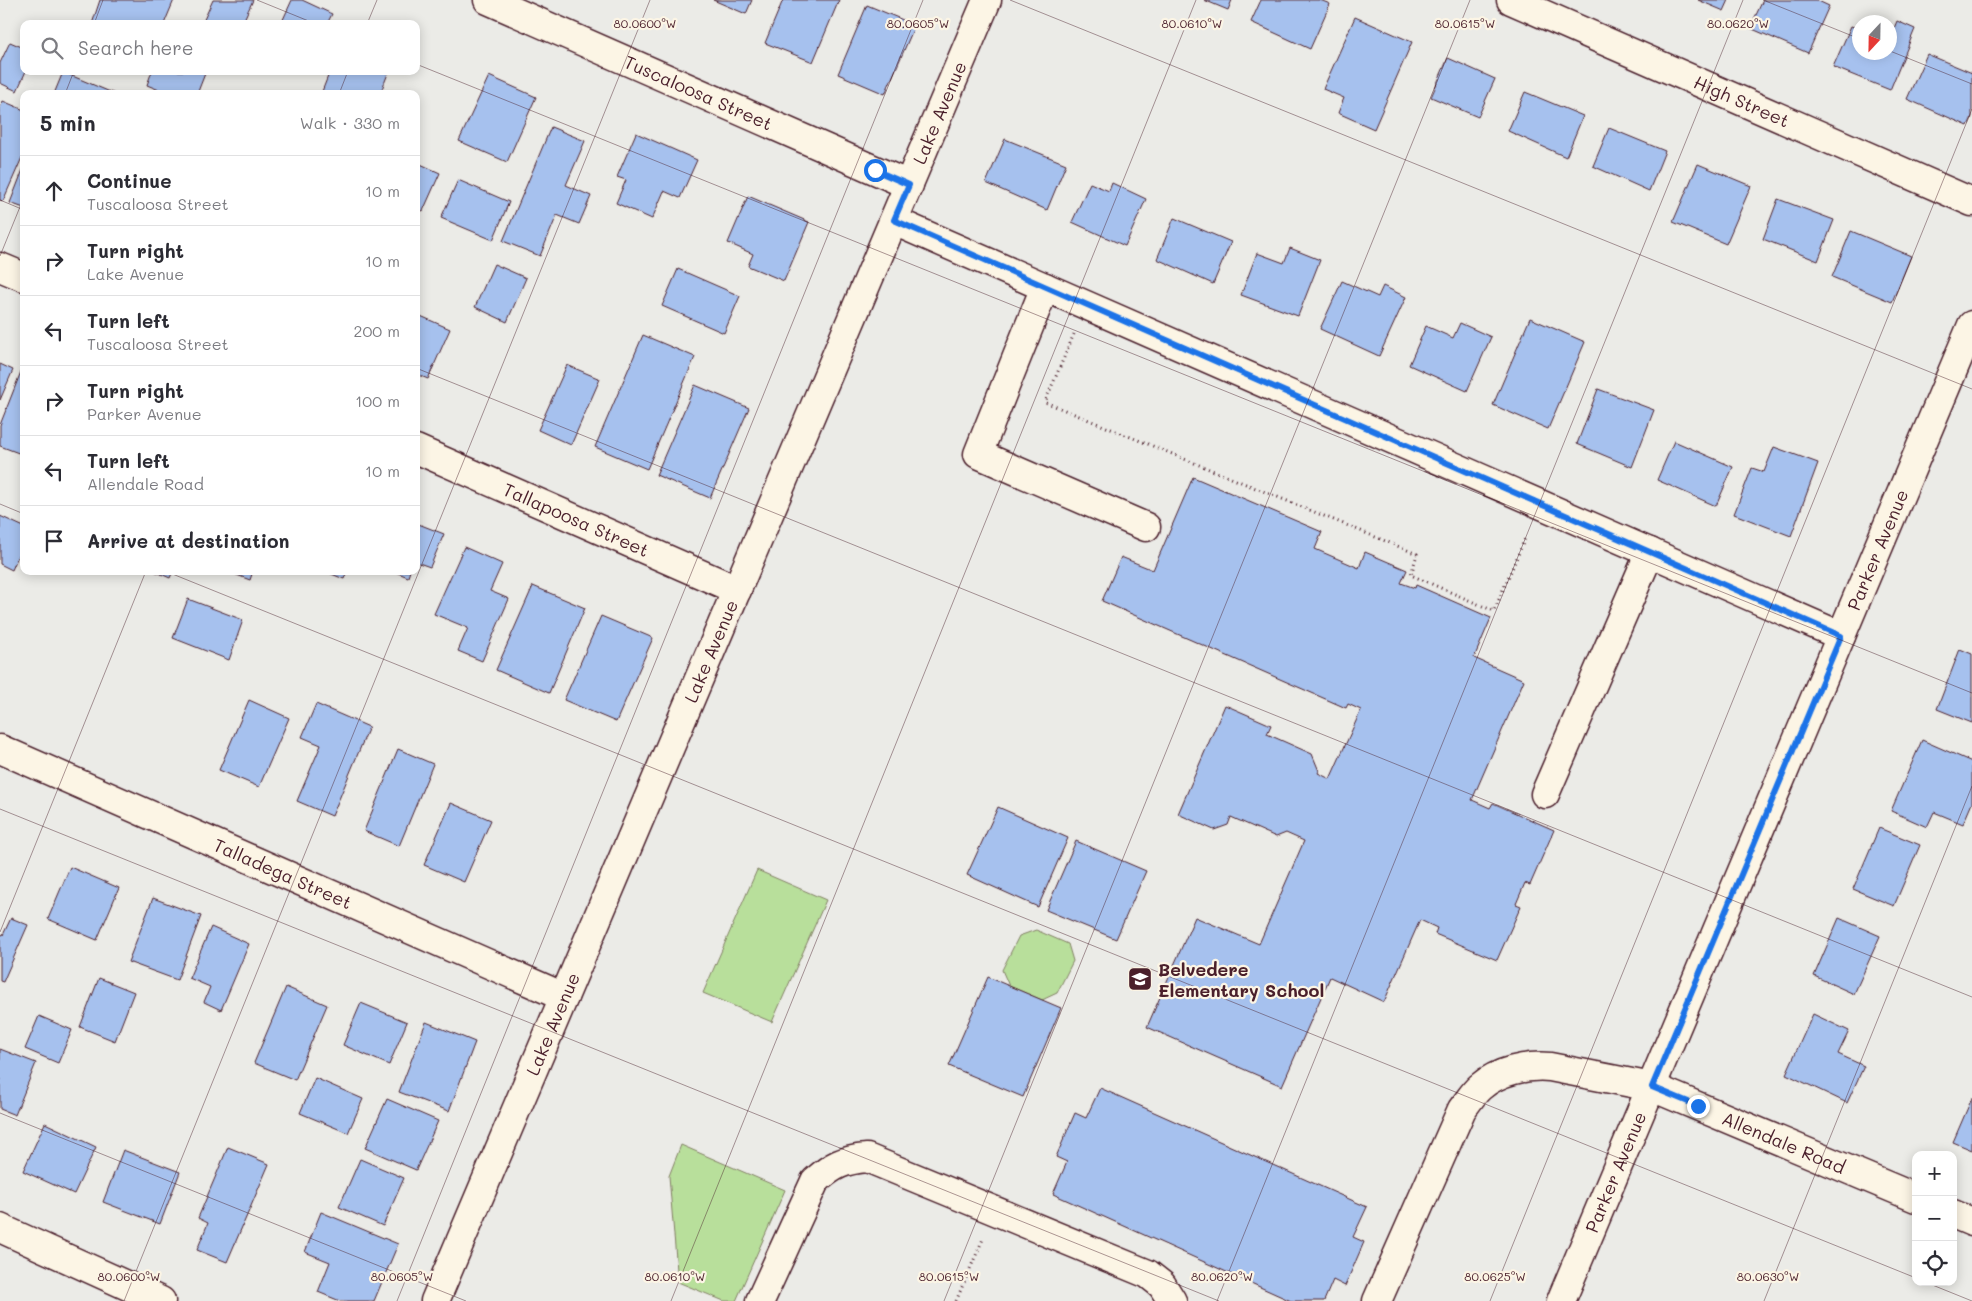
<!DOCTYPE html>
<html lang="en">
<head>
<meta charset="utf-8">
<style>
  :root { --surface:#fff; --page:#f7f7f7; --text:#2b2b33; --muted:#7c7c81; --line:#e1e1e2 }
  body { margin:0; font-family:Mali,sans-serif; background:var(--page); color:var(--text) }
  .controls { position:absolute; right:15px; bottom:15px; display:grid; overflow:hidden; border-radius:10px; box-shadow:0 2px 12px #0003 }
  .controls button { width:45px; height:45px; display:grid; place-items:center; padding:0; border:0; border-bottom:1px solid var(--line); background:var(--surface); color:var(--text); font:25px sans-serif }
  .compass { position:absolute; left:1852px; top:15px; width:45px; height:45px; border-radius:50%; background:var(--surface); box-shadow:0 2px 12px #0003; rotate:202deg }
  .stop { position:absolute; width:15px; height:15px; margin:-11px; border:4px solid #1a73e8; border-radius:50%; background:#fff }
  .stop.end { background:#1a73e8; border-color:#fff; box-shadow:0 1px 5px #0008 }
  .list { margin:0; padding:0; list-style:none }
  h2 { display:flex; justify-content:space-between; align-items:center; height:65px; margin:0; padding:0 20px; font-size:21px }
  h2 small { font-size:16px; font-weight:400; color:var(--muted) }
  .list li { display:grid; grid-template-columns:32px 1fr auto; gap:15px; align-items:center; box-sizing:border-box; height:70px; padding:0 20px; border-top:1px solid var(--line) }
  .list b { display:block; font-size:19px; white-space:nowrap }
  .list p { margin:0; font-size:16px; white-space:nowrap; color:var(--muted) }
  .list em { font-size:16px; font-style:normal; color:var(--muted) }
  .icon { flex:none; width:28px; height:28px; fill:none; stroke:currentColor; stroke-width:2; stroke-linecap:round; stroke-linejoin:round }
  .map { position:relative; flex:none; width:1972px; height:1301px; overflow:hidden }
  .search { position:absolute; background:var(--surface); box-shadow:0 2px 12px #0003; left:20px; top:20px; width:400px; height:55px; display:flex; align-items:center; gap:12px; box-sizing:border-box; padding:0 18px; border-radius:10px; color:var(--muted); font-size:19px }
  .panel { position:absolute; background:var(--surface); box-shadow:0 2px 12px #0003; left:20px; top:90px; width:400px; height:485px; border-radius:10px }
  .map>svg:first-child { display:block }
  .green { fill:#b8df9b; stroke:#817f63 }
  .building { fill:#a6c1ee; stroke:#4a1f2b }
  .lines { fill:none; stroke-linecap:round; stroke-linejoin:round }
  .minor-casing { stroke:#4a1f2b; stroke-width:31 }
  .path { stroke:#4a1f2b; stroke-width:3; stroke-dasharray:1 4; stroke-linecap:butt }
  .minor { stroke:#fcf5e5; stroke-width:28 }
  .route { stroke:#1a73e8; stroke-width:6 }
  .ticks { fill:none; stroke:#4a1f2b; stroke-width:1; stroke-opacity:0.45 }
  .labels { text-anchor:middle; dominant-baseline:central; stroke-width:4.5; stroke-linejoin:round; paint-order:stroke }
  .street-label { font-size:18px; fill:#4a1f2b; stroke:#fcf5e5 }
  .poi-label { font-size:18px; font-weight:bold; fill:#4a1f2b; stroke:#fcf5e5; text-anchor:start }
  .ticks-label { font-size:12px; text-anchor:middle; fill:#4a1f2b; stroke:#fcf5e5; stroke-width:4.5; stroke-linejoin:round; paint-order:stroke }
</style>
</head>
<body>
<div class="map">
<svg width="1972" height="1301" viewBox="0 0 1972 1301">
  <rect width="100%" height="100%" fill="#ebebe7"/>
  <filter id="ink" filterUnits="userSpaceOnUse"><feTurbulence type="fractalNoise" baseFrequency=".02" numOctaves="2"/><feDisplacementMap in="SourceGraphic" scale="10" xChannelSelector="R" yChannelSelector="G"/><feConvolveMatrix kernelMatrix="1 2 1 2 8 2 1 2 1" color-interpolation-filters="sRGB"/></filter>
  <g filter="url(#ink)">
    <path class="green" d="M757,870l69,30 -54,122 -69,-29z
      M1036,930l32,14 5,17 -16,32 -15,7 -33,-14 -7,-16 17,-34z
      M681,1145l104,45 -49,111h-12l-46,-19 -9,-106z"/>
    <path class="building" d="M100,0h74l-10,24h-38l-4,-2 -1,2h-29z
      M213,0h40l-11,24h-40z
      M292,0h10l30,14 -5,10h-46z
      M713,0h39l-6,14z
      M783,0h56l-26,62 -48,-19z
      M1204,0h28l-4,10z
      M1261,0h59l10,4 -20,45 -59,-27z
      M1698,0h31l-5,11z
      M1763,0h53l13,6 -21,47 -58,-25z
      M867,5l48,20 -30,69 -47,-20z
      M1355,17l57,25 -38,87 -36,-16 6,-15 -21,-9z
      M1897,21l18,8 -25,61 -57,-23 18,-41 9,3v23h30v-14z
      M10,42l14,6v23h2l-9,20 -17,-8v-20z
      M1927,54l45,19v44l-4,9 -61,-27z
      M1448,58l47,21 -17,38 -47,-20z
      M152,71h54l-9,23h-28l-22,-9z
      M330,71h59l-9,23h-59z
      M63,72l52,22h-61z
      M489,76l47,21 -29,65 -48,-21z
      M1525,92l58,24 -17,41 -58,-26z
      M3,101l21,9v43l-21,48 -3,-1v-92z
      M551,127l34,14 -19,44 25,11 -12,28 -22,-9 -17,41 -37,-15z
      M1609,128l56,23 -16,40 -56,-25z
      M636,133l61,27 -17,38 -16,-7 -12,28 -36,-16 10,-23 -9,-3z
      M1005,139l61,25 -19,46 -61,-27z
      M416,162l24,11 -17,38 -7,-3z
      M1698,164l53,22 -25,58 -53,-22z
      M24,167v41l-14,-5z
      M458,180l51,22 -16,38 -52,-22z
      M1090,183l19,8 3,-8 34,16 -21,47 -53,-24z
      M748,196l61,26 -25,59 -36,-15 5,-12 -25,-11z
      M1778,199l56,21 -16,41 -55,-22z
      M1174,218l57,24 -18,42 -56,-25z
      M1851,231l60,25 -19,46 -60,-25z
      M1290,248l30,12 -22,56 -57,-21 16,-42 27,10z
      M494,264l32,14 -19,44 -32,-15z
      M678,269l62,27 -16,37 -62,-27z
      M1342,281l36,16 5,-11 23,11 -27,59 -59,-27z
      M416,314l34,15 -22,50 -12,-5z
      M1530,318l55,24 -37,87 -55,-24z
      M1460,323l31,14 -24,54 -58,-26 17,-39 27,12z
      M643,335l52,22 -48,112 -52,-22z
      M0,364l13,6 -13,30z
      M24,364v91l-24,-9v-21z
      M567,365l33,14 -29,66 -33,-15z
      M695,385l54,23 -39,90 -54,-23z
      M1598,389l56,21 -22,57 -55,-23z
      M1674,441l59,26 -17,39 -59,-26z
      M1774,447l44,16 -27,73 -57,-22 18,-46 12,4z
      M1193,477l129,55 -7,17 44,19 6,-16 42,18 -6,13 14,5 1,-3 75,33 -17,40 50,22 -52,120 18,8 3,-5 61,27 -24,55 -5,-2 -9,21 5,2 -24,54 -62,-26 2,-6 -17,-8 -36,82 -54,-25 -48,109 -135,-59 48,-110 64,27 45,-103 -18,-8 -10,4 -45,-20 -3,8 -14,5 -36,-16 47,-109 46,20 -4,9 45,20 7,17 -1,2 12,6 31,-69 -13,-6 -2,4 -244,-107 19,-44 32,13z
      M0,516l24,11v15l-12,28 -12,-6z
      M416,523l28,11 -14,33 -14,-5z
      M464,547l38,17 -12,27 19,8 -27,62 -24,-10 10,-23 -34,-14z
      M154,571h19l-3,7z
      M226,571h27l-3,9z
      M324,571h23l-3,8z
      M393,571h17l-2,6z
      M533,586l52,22 -36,85 -53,-23z
      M188,599l55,21 -14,40 -56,-22z
      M601,616l52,22 -37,84 -52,-22z
      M1960,649l12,5v69l-35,-14z
      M249,700l40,18 -30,69 -40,-17z
      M316,704l53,23 -37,89 -35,-15 24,-56 -19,-8z
      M1922,740l50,22v41l-9,21 -29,-12 -7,15 -36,-16z
      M398,749l35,15 -34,82 -35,-15z
      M451,803l40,17 -27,62 -40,-17z
      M998,807l70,31 -30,69 -71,-32z
      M1879,828l41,17 -26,61 -41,-17z
      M1076,841l70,30 -30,68 -70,-29z
      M70,867l49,21 -22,52 -49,-21z
      M153,898l48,18 -24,64 -49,-18z
      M11,918l17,7 -25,57 -3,-1v-47l3,1z
      M1839,918l41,18 -26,58 -40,-18z
      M211,927l38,17 -28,66 -17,-8 6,-15 -21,-9z
      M988,977l73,31 -38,89 -74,-31z
      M99,978l35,14 -19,49 -35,-14z
      M286,987l41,18 -32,75 -41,-17z
      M361,1003l46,19 -18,43 -46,-20z
      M1813,1014l36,17 -11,23 26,12 -17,37 -61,-29z
      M39,1016l33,14 -14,33 -33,-14z
      M426,1022l49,20 -26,69 -50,-19z
      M0,1049l36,14 -21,52 -15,-6z
      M315,1078l48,21 -15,34 -48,-20z
      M1100,1088l267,119 -14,30 11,5 -19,44 -12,-6 -9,21h-33l-238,-107 14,-32 -11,-5 19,-44 11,5z
      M1972,1098v52l-19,-8z
      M387,1099l51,22 -22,49 -51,-22z
      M45,1123l51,24 -22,47 -51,-23z
      M228,1147l41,17 -42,98 -30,-12 11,-27 -10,-5z
      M123,1150l57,22 -20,52 -57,-22z
      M360,1159l44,19 -21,48 -44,-19z
      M321,1212l77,32 -24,57h-34l-22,-9 12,-30 -25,-10z"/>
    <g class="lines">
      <defs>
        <g id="minor">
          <path id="s1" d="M488,0l421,185"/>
          <path id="s2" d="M1511,0l461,202"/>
          <path d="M894,221l947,415"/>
          <path d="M0,267l24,10"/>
          <path d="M1045,287l-67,167 168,73"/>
          <path id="s3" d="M416,449l321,141"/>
          <path id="s4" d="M0,749l564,248"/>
          <path d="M1545,794l105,-242"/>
          <path d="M1953,1214l19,8"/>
          <path d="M0,1228l161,73"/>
          <path id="s5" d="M435,1301l552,-1301"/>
          <path d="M760,1301l55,-120c18,-16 28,-21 52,-23l281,116 14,11 10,16"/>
          <path id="s6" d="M1377,1301l85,-192c6,-7 11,-16 18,-22 18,-16 46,-22 70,-20l102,20 264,111"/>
          <path id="s7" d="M1561,1301l411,-976"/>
        </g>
      </defs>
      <use href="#minor" class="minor-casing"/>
      <path class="path" d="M1074,334l-29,68 372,152 -6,21 83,36 32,-75
        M956,1301l27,-62"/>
      <use href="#minor" class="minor"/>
    </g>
  </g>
  <g class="lines" filter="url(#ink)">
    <path class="route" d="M875,170l34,15 -15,35 947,416 -189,451 46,19"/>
  </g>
  <path class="ticks" d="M257,0l59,24M1010,0l962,389M1763,0l97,39M94,24l9,-24M367,24l10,-24M1890,51l82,33M416,64l1556,629M65,94l9,-23M339,94l9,-23M0,200l24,10M0,256l24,-59M416,368l1556,629M0,504l24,10M165,571l1751,707M0,809l1219,492M0,932l146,-361M0,1113l466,188M1925,1282l47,19M124,1301l526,-1301M397,1301l526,-1301M671,1301l525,-1301M944,1301l526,-1301M1217,1301l526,-1301M1490,1301l482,-1192M1764,1301l208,-515"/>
  <defs>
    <symbol id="school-square" viewBox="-11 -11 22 22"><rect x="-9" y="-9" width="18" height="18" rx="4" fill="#4a1f2b" stroke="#fcf5e5"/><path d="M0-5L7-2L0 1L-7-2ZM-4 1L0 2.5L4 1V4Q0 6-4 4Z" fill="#fff"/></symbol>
  </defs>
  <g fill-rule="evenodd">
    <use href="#school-square" x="1126" y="965" width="28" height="28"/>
  </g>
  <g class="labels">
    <g class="street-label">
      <text stroke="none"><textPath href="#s1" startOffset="230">Tuscaloosa Street</textPath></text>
      <text stroke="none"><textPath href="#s2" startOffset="252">High Street</textPath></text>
      <text stroke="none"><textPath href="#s5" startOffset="1291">Lake Avenue</textPath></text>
      <text stroke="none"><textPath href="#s3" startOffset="175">Tallapoosa Street</textPath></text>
      <text stroke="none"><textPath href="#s7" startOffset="815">Parker Avenue</textPath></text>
      <text stroke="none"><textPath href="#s5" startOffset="706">Lake Avenue</textPath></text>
      <text stroke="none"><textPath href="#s4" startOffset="309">Talladega Street</textPath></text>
      <text stroke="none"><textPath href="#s5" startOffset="301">Lake Avenue</textPath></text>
      <text stroke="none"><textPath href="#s6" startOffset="560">Allendale Road</textPath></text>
      <text stroke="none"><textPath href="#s7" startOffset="140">Parker Avenue</textPath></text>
    </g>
    <g class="poi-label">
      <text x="1158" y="969">Belvedere<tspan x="1158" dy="21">Elementary School</tspan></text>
    </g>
  </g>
  <g class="ticks-label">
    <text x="645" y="28">80.0600°W</text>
    <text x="918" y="28">80.0605°W</text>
    <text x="1192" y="28">80.0610°W</text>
    <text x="1465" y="28">80.0615°W</text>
    <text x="1738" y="28">80.0620°W</text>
    <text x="129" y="1281">80.0600°W</text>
    <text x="402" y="1281">80.0605°W</text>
    <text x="675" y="1281">80.0610°W</text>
    <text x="949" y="1281">80.0615°W</text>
    <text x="1222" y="1281">80.0620°W</text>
    <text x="1495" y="1281">80.0625°W</text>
    <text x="1768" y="1281">80.0630°W</text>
  </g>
</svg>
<div class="controls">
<button>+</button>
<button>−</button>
<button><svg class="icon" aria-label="locate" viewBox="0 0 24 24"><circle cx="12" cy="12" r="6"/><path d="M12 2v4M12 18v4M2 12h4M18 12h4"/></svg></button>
</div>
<svg class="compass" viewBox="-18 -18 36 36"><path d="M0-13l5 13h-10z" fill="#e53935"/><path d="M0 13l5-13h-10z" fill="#7c7c81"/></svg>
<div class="stop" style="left:875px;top:170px"></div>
<div class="stop end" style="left:1698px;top:1106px"></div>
<div class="search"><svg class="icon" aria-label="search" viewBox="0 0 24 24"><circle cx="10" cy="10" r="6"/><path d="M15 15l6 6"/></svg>Search here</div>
<section class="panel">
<h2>5 min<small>Walk · 330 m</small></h2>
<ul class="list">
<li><svg class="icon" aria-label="ahead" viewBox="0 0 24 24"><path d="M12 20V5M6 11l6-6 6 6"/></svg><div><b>Continue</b><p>Tuscaloosa Street</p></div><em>10 m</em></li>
<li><svg class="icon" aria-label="right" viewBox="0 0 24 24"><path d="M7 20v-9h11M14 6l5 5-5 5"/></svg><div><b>Turn right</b><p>Lake Avenue</p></div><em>10 m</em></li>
<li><svg class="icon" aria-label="left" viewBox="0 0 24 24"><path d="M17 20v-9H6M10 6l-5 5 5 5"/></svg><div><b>Turn left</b><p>Tuscaloosa Street</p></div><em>200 m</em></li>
<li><svg class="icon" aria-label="right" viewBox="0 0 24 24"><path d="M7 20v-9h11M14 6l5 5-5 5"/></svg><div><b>Turn right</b><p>Parker Avenue</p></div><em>100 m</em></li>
<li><svg class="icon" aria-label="left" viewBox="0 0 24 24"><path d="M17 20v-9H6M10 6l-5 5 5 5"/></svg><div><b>Turn left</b><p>Allendale Road</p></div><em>10 m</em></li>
<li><svg class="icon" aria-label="arrive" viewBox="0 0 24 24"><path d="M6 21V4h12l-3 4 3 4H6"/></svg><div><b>Arrive at destination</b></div></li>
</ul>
</section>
</div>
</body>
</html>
